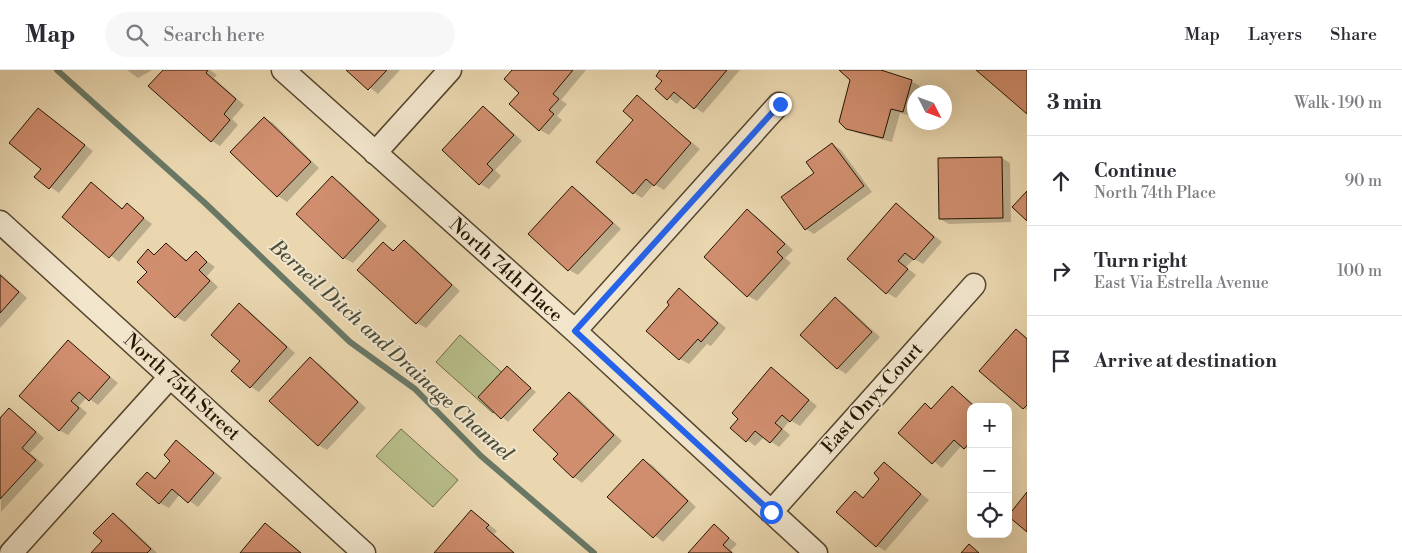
<!DOCTYPE html>
<html lang="en">
<head>
<meta charset="utf-8">
<style>
  :root { --surface:#fff; --page:#f7f7f7; --text:#2b2b33; --muted:#7c7c81; --line:#e1e1e2 }
  body { margin:0; font-family:"Libre Bodoni",serif; background:var(--page); color:var(--text) }
  .controls { position:absolute; right:15px; bottom:15px; display:grid; overflow:hidden; border-radius:10px; box-shadow:0 5px 20px #0002 }
  .controls button { width:45px; height:45px; display:grid; place-items:center; padding:0; border:0; border-bottom:1px solid var(--line); background:var(--surface); color:var(--text); font:25px sans-serif }
  .compass { position:absolute; left:907px; top:15px; width:45px; height:45px; border-radius:50%; background:var(--surface); box-shadow:0 5px 20px #0002; rotate:132deg }
  .stop { position:absolute; width:15px; height:15px; margin:-11px; border:4px solid #2563eb; border-radius:50%; background:#fff }
  .stop.end { background:#2563eb; border-color:#fff; box-shadow:0 1px 5px #0008 }
  .list { margin:0; padding:0; list-style:none }
  h2 { display:flex; justify-content:space-between; align-items:center; height:65px; margin:0; padding:0 20px; font-size:21px }
  h2 small { font-size:16px; font-weight:400; color:var(--muted) }
  .list li { display:grid; grid-template-columns:32px 1fr auto; gap:15px; align-items:center; box-sizing:border-box; height:90px; padding:0 20px; border-top:1px solid var(--line) }
  .list b { display:block; font-size:19px; white-space:nowrap }
  .list p { margin:0; font-size:16px; white-space:nowrap; color:var(--muted) }
  .list em { font-size:16px; font-style:normal; color:var(--muted) }
  .icon { flex:none; width:28px; height:28px; fill:none; stroke:currentColor; stroke-width:2; stroke-linecap:round; stroke-linejoin:round }
  .map { position:relative; flex:none; width:1027px; height:483px; overflow:hidden }
  header { display:flex; align-items:center; gap:30px; box-sizing:border-box; height:70px; padding:0 25px; background:var(--surface); border-bottom:1px solid var(--line) }
  header strong { font-size:24px }
  nav { display:flex; gap:28px; margin-inline-start:auto; font-size:18px }
  .search { width:350px; height:45px; background:var(--page); display:flex; align-items:center; gap:12px; box-sizing:border-box; padding:0 18px; border-radius:28px; color:var(--muted); font-size:19px }
  main { display:flex }
  aside { flex:1; background:var(--surface) }
  .map>svg:first-child { display:block }
  .green { fill:#b8be8a; stroke:#6e6946 }
  .shadow { fill:#0003 }
  .lines { fill:none; stroke-linecap:round; stroke-linejoin:round }
  .stream { stroke:#697865; stroke-width:6 }
  .building { fill:#d08e6e; stroke:#231401 }
  .minor-casing { stroke:#55452d; stroke-width:25 }
  .minor { stroke:#f1e5cc; stroke-width:22 }
  .route { stroke:#2563eb; stroke-width:6 }
  .labels { text-anchor:middle; dominant-baseline:central; stroke-width:4; stroke-linejoin:round; paint-order:stroke }
  .street-label { font-size:19px; fill:#231401; stroke:#f1e5cc }
  .water-label { font-size:20px; font-style:italic; fill:#4c4e3b; stroke:#f1e5cc }
</style>
</head>
<body>
<header>
<strong>Map</strong>
<div class="search"><svg class="icon" aria-label="search" viewBox="0 0 24 24"><circle cx="10" cy="10" r="6"/><path d="M15 15l6 6"/></svg>Search here</div>
<nav><a>Map</a><a>Layers</a><a>Share</a></nav>
</header>
<main>
<div class="map">
<svg width="1027" height="483" viewBox="0 0 1027 483">
  <rect width="100%" height="100%" fill="#ead7b0"/>
  <filter id="stains"><feTurbulence type="fractalNoise" baseFrequency=".004" numOctaves="4"/><feColorMatrix values="0 0 0 0 .2 0 0 0 0 .09 0 0 0 0 .02 0 0 0 .5 -.17"/></filter>
  <radialGradient id="worn" r=".72"><stop offset=".6" stop-color="#630" stop-opacity="0"/><stop offset="1" stop-color="#630" stop-opacity=".3"/></radialGradient>
  <path class="green" d="M460,265l57,51 -24,27 -57,-51z
    M401,359l57,51 -25,27 -57,-51z"/>
  <path class="shadow" d="M127,0h25l-14,8z
    M164,0h46l7,5 -3,3 30,27 -12,14 6,6 -18,21 -8,-5z
    M348,0h52l-22,24z
    M514,0h72l-25,30 6,4 -10,12 5,4 -13,15 -9,-5 -19,-37z
    M662,0h78l-37,43 -21,-15 -5,6 -20,-15 7,-8z
    M841,0h42l5,5 23,6 9,5 -2,6h-4l-2,24 -12,-3 -8,29 -35,-9 -10,-5 5,-48z
    M637,27l63,52 -36,41 -10,-6 -12,14 -8,-5z
    M483,38l9,5 30,28 -27,29 6,6 -12,13 -9,-5 -36,-34z
    M38,39l55,42 -34,42 -23,-16 6,-8z
    M264,48l9,5 46,45 -32,34 -9,-6 -46,-44z
    M832,74l9,6 31,42 -58,42 -8,-5 9,-55z
    M1002,88l8,5 1,59 -62,2 -9,-5z
    M332,108l9,5 46,43 -34,37 -9,-5z
    M91,114l32,25 4,-4 25,19 -33,38 -56,-45z
    M573,118l8,5 40,36 -43,46 -9,-5 -39,-36z
    M897,135l45,37 -19,22 -9,-5 -8,8 10,8 -20,23 -9,-5z
    M747,141l9,5 37,34 -8,8 6,5 -34,38 -9,-5z
    M404,172l9,5 47,44 -34,37 -9,-5 -58,-53 24,-27 12,8z
    M166,174l22,17 8,-8 19,14 -8,9 11,11 -33,35 -9,-5 -37,-35 10,-10 -1,-21 8,4z
    M0,203l27,25 -27,30z
    M679,220l47,38 -15,18 -4,-2 -18,20 -9,-5 -9,-54z
    M835,229l9,5 36,33 -34,37 -9,-6z
    M240,235l8,5 47,43 -36,39 -8,-5 -9,-26z
    M1017,260l10,7v73l-3,-2z
    M68,272l50,41 -20,22 -11,-8 -8,9 8,7 -19,22 -9,-5z
    M310,289l9,5 47,44 -39,42 -9,-5z
    M507,298l29,24 -28,30 -28,-25z
    M771,299l46,37 -17,20 -10,-6 -7,9 7,6 -11,12 -15,-10 -9,9 -23,-18z
    M952,317l25,20h-6v44l-9,-6 -20,23 -42,-35 25,-29 8,5z
    M569,323l9,5 44,43 -40,42 -8,-6 -20,-18 6,-5z
    M10,339l34,29 -14,15 14,12 -43,47 -1,-92z
    M177,372l45,36 -24,29 -18,-13 -11,14 -9,-5 -13,-30 10,6 15,-18z
    M643,390l9,5 44,42 -33,35 -55,-45z
    M884,393l45,37 -44,51 -8,-5 -22,-53 9,5 17,-19z
    M472,441l25,20 -3,3 21,19h-79z
    M113,445l9,5 35,33h-64l11,-12z
    M265,455l9,5 28,23h-61z
    M715,456l22,18 -6,6 3,3h-44z"/>
  <g class="lines">
    <path class="stream" d="M57,0l148,133 145,139 65,47 66,67 113,97"/>
  </g>
  <path class="building" d="M163,0h45l-2,3 30,26 -12,15 6,6 -19,22 -63,-56z
    M346,0h41l-19,20z
    M512,0h61l-20,24 6,5 -10,11 5,4 -15,17 -30,-27 10,-11 -15,-14z
    M660,0h67l-33,39 -20,-17 -7,8 -12,-11 7,-8 -6,-5z
    M839,0h42l31,10 -9,32 -12,-3 -8,29 -37,-9 -7,-7 11,-42z
    M976,0h51v44z
    M637,25l54,48 -37,43 -8,-7 -13,15 -37,-32 37,-42 -10,-9z
    M483,36l31,29 -27,29 6,6 -14,15 -37,-35z
    M38,38l47,37 -36,44 -15,-12 7,-8 -32,-26z
    M264,47l47,45 -34,35 -47,-45z
    M832,73l32,43 -59,44 -24,-33 33,-24 -8,-11z
    M1002,87l1,61 -64,1 -1,-61z
    M332,106l47,44 -36,39 -47,-45z
    M91,112l31,27 5,-6 17,15 -35,40 -47,-41z
    M572,116l41,37 -45,48 -40,-37z
    M1027,121v30l-15,-14z
    M896,133l38,34 -20,23 -9,-7 -7,8 10,8 -22,25 -39,-35z
    M747,139l38,35 -8,8 6,6 -36,39 -43,-40z
    M404,170l48,45 -36,39 -59,-54 26,-28 10,9z
    M166,173l20,18 10,-10 11,11 -8,8 11,11 -35,37 -38,-36 10,-10 -10,-10 11,-13 6,6z
    M0,205l19,17 -19,21z
    M679,218l39,35 -17,19 -3,-3 -19,21 -33,-29 23,-26 -2,-3z
    M835,227l37,35 -35,37 -37,-34z
    M239,233l48,44 -37,41 -19,-17 9,-10 -29,-26z
    M1016,259l11,10v66l-4,4 -44,-38z
    M68,270l42,37 -21,24 -10,-9 -8,9 8,7 -20,23 -40,-35z
    M310,287l48,45 -40,44 -49,-45z
    M507,296l24,22 -30,31 -23,-22z
    M771,297l38,33 -19,22 -8,-7 -7,8 7,6 -12,14 -15,-12 -9,11 -16,-14 8,-9 -6,-6z
    M952,316l23,21h-4v34l-7,8 -10,-9 -22,24 -34,-31 27,-30 6,6z
    M569,322l45,43 -41,43 -20,-19 5,-5 -25,-24z
    M9,338l27,24 -14,16 14,12 -36,39v-81z
    M176,370l38,33 -26,30 -16,-14 -13,15 -23,-20 11,-12 8,7 15,-18 -6,-6z
    M643,389l45,42 -35,37 -46,-41z
    M884,392l37,32 -45,53 -40,-35 19,-21 8,7 16,-19 -5,-6z
    M1027,422v40l-19,-16z
    M471,440l18,15 -3,3 28,25h-80z
    M113,443l38,36 -4,4h-56l11,-12 -9,-8z
    M265,453l36,30h-61z
    M714,454l15,14 -6,7 9,8h-44z
    M969,474l10,9h-18z"/>
  <g class="lines">
    <defs>
      <path id="minor" d="M283,0l292,261 241,222
        M375,83l75,-83
        M0,152l364,331
        M575,261l204,-227
        M771,442l203,-227
        M11,483l159,-176"/>
    </defs>
    <use href="#minor" class="minor-casing"/>
    <use href="#minor" class="minor"/>
  </g>
  <g class="lines">
    <path class="route" d="M771,442l-196,-181 205,-227"/>
  </g>
  <g class="labels">
    <g class="street-label">
      <text transform="translate(506 200) rotate(42)">North 74th Place</text>
      <text transform="translate(182 317) rotate(42)">North 75th Street</text>
      <text transform="translate(872 328) rotate(-48)">East Onyx Court</text>
    </g>
    <g class="water-label">
      <text transform="translate(391 281) rotate(42)">Berneil Ditch and Drainage Channel</text>
    </g>
  </g>
  <rect width="100%" height="100%" filter="url(#stains)"/>
  <rect width="100%" height="100%" fill="url(#worn)"/>
</svg>
<div class="controls">
<button>+</button>
<button>−</button>
<button><svg class="icon" aria-label="locate" viewBox="0 0 24 24"><circle cx="12" cy="12" r="6"/><path d="M12 2v4M12 18v4M2 12h4M18 12h4"/></svg></button>
</div>
<svg class="compass" viewBox="-18 -18 36 36"><path d="M0-13l5 13h-10z" fill="#e53935"/><path d="M0 13l5-13h-10z" fill="#7c7c81"/></svg>
<div class="stop" style="left:771px;top:442px"></div>
<div class="stop end" style="left:780px;top:34px"></div>
</div>
<aside>
<h2>3 min<small>Walk · 190 m</small></h2>
<ul class="list">
<li><svg class="icon" aria-label="ahead" viewBox="0 0 24 24"><path d="M12 20V5M6 11l6-6 6 6"/></svg><div><b>Continue</b><p>North 74th Place</p></div><em>90 m</em></li>
<li><svg class="icon" aria-label="right" viewBox="0 0 24 24"><path d="M7 20v-9h11M14 6l5 5-5 5"/></svg><div><b>Turn right</b><p>East Via Estrella Avenue</p></div><em>100 m</em></li>
<li><svg class="icon" aria-label="arrive" viewBox="0 0 24 24"><path d="M6 21V4h12l-3 4 3 4H6"/></svg><div><b>Arrive at destination</b></div></li>
</ul>
</aside>
</main>
</body>
</html>
